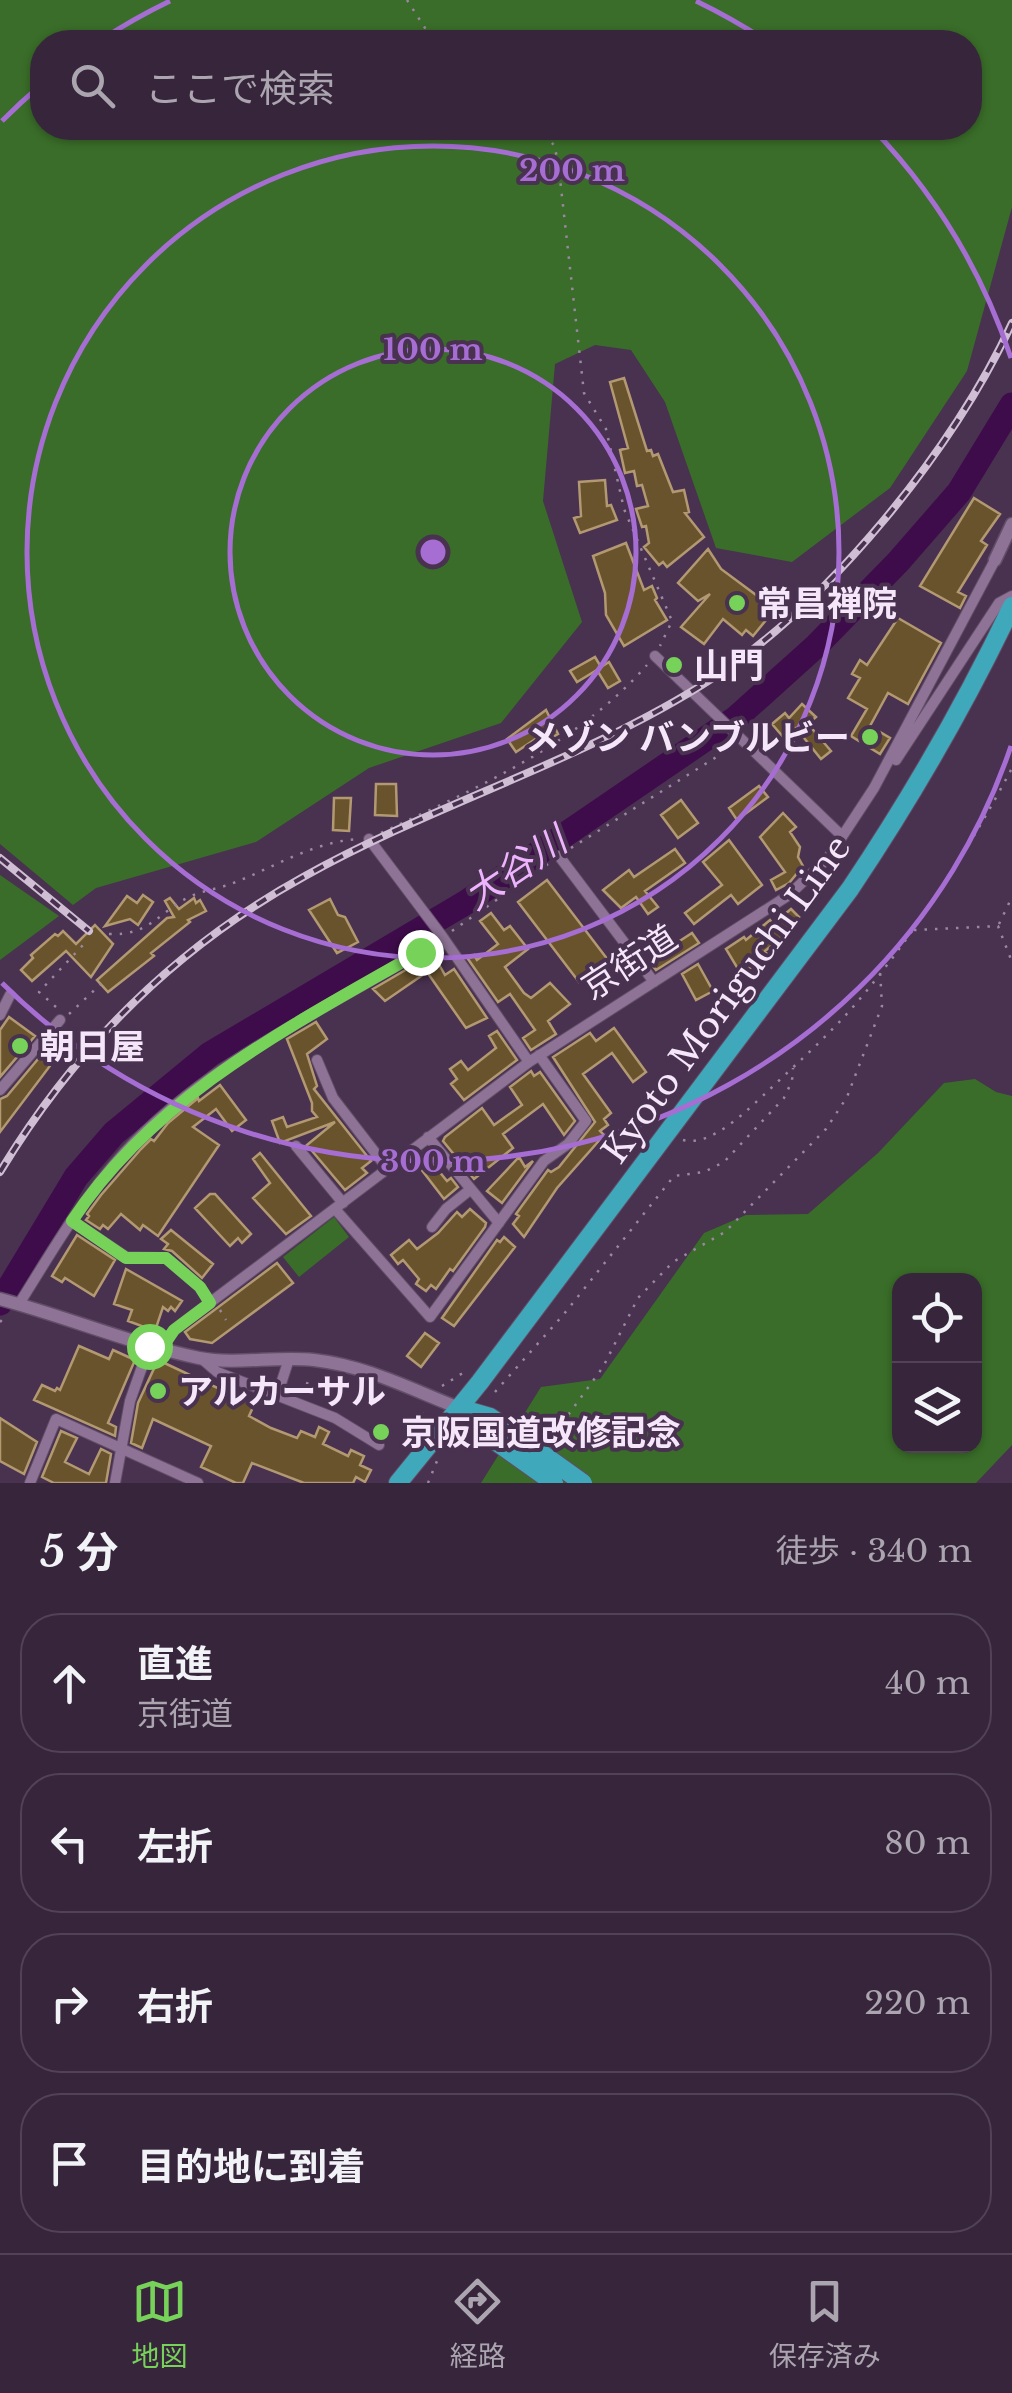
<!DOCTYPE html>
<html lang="ja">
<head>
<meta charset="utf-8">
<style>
  :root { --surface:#37253c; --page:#3e2d43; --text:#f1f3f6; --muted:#aaa5af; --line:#514256; --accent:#77d259 }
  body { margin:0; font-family:"Libre Baskerville","Noto Sans JP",serif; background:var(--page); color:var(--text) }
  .controls { position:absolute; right:30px; bottom:30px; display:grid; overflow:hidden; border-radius:20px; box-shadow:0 2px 8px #0004 }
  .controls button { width:90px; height:90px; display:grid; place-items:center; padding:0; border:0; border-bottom:2px solid var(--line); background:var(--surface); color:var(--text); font:50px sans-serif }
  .stop { position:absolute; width:30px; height:30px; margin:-22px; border:8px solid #77d259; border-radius:50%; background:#fff }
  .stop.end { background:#77d259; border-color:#fff; box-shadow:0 2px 10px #0008 }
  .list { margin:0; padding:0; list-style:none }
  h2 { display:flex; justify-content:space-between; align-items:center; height:130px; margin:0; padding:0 40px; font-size:42px }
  h2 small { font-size:32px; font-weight:400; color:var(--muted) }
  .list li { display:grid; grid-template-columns:65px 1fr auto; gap:30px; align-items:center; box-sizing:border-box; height:140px; margin:0 20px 20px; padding:0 20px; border:2px solid var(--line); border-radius:40px }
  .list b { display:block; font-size:38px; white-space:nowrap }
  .list p { margin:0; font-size:32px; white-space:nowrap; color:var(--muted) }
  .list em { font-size:32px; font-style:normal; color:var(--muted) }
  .icon { flex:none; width:55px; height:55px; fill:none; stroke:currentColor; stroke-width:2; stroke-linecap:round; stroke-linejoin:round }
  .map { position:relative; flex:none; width:1012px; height:1483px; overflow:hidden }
  .search { position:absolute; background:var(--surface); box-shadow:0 2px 8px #0004; left:30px; right:30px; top:30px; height:110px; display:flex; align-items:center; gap:25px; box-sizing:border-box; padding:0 35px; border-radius:40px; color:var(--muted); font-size:38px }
  .sheet { height:770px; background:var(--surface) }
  nav { display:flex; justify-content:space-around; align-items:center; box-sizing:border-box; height:140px; border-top:2px solid var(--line); background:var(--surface); font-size:28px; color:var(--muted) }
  nav a { display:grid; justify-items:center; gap:5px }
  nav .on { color:var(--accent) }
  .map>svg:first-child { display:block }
  .green { fill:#3a6d29; fill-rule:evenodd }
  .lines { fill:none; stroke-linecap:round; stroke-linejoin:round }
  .river { stroke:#3f0c4b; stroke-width:25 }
  .building { fill:#69532d; stroke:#b29972; stroke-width:2.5 }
  .minor-casing { stroke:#624e68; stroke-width:12 }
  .tertiary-casing { stroke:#624e68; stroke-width:15 }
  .primary-casing { stroke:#624e68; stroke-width:20 }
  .path { stroke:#9a87a0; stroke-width:2.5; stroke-dasharray:2.5 8; stroke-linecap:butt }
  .minor { stroke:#8e7396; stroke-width:10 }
  .tertiary { stroke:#8e7396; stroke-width:12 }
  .primary { stroke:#40a8bb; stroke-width:18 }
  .rail-casing { stroke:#d0bfd4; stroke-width:8 }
  .rail { stroke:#493150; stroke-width:4; stroke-dasharray:11; stroke-linecap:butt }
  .primary-bridge-casing { stroke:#624e68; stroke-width:20; stroke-linecap:butt }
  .primary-bridge { stroke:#40a8bb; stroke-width:18 }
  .route { stroke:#77d259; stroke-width:12 }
  .ring { fill:none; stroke:#a66dd3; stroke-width:5 }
  .poi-dot { fill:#77d259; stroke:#493150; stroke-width:4 }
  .labels { text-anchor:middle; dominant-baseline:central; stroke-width:8; stroke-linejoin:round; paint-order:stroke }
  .poi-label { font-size:35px; font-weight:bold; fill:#f5e6f9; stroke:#493150; text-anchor:start }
  .street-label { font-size:35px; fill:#f5e6f9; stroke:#493150 }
  .water-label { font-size:38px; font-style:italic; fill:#edb3fd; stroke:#493150 }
  .centre { fill:#a66dd3; stroke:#493150; stroke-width:5 }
  .ring-label { font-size:30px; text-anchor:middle; font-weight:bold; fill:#a66dd3; stroke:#493150; stroke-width:8; stroke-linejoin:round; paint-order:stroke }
</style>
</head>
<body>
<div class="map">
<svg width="1012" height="1483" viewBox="0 0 1012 1483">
  <rect width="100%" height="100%" fill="#493150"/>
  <path class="green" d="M0,0h1012v207l-45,164 -77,117 -98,74 -76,-14 -51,-146 -34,-52 -36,-5 -40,19 -12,137 39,121 -81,101 -132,45 -113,74 -160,46 -23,17 -73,-61zM970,42v86h-928v-86z
    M0,875l59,41 -59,44z
    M975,1079l21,13 16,4v349l-36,38h-495l60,-96 59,-8 104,-146 42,-18 62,-1 70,-61 66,-70zM900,1280h74v166h-74z
    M334,1217l15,20 -50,40 -16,-20z"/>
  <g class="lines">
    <path class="river" d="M0,1303l76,-126 38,-44 96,-79 255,-151 271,-185 80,-72 82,-84 61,-70 53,-87"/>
  </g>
  <path class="building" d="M624,378l23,73 4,-1 2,6 5,-2 15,38 11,-2 5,22 -4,1 19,24 -37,30 -4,-5 -4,3 -15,-18 5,-4 -3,-17 -4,1 -6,-18 12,-3 -6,-21 -5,1 -3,-15 -9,2 -5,-23 8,-2 -18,-66z
    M605,480l2,26 4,-1 6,15 -37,13 -6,-15 7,-2 -2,-34z
    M974,498l26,16 -19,27 6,4 -29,47 8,4 -6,12 -40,-22z
    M626,543l18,47 8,-4 5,12 -2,2 12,20 -43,26 -18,-31 -1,-22 -12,-37z
    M708,549l13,20 54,40 -22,27 -7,-6 -4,5 -19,-16 -19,25 -23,-17 29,-33 -12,7 -20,-18z
    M898,618l43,25 -33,61 -20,-11 -18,33 20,12 -10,16 -29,-18 16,-27 -19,-11 12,-20 -8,-4 8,-14 7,5z
    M595,657l6,10 8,-5 11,19 -12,7 -11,-18 -20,12 -7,-11z
    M802,704l14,13 -8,7 23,27 -10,8 -25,-31 -12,10 -12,-14 13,-11 4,5z
    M546,710l12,24 -11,6 -4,-6 -27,18 -9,-13z
    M376,784h20l1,32 -22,-1z
    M759,786l9,11 -31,23 -8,-12z
    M334,798h17l-2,33 -16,-1z
    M681,800l17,23 -20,15 -17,-23z
    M783,813l13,14 -6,5 10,15 -2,10 5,9 -14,17 -13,7 -5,-10 14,-8 -25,-35z
    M729,840l33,45 -24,19 -7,-9 -37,29 -9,-11 37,-28 -19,-23z
    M675,849l10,14 -40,28 13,16 -10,7 -12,-17 -15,11 -18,-18 26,-20 5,7z
    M547,880l61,80 -29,22 -61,-80z
    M143,895l10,7 -15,23 -8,-6 -25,7 22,-30 10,7z
    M170,898l9,11 15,-11 2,5 4,-3 6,11 -18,9 2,2 -39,31 3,3 -46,36 -11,-12 70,-62 7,-1 -9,-16z
    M330,899l8,16 7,2 13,25 -21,11 -28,-43z
    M791,909l8,8 -11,9 3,4 -26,21 3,5 -27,18 -15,-25 18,-12 2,3 24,-20 3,4z
    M491,913l13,17 6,-4 18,23 -23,18 19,26 7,5 19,-15 20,21 -22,17 8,13 -25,16 -8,-12 12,-8 -25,-36 -12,8 -30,-43 6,-4 3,5 21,-16 -18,-23z
    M95,925l18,19 -22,33 -25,-26 -34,30 -11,-11 12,-12 -2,-3 24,-21 3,2 5,-5 13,13z
    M692,933l7,10 -43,27 -7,-9z
    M433,954l12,21 9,-6 33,49 -21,10 -39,-56 -42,29 -12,-12z
    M698,964l15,27 -17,9 -14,-26z
    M9,1017l26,19 -35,41v-47z
    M316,1022l11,17 -20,15 10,32 -3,3 57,72 -9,7 5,5 -22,17 -38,-45 28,-23 -55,21 -8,-22 11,-4 4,10 30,-10 -5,-6v-8l-25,-64z
    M614,1028l32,44 -13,10 -21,-29 -29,21 28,39 -7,6 4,6 -8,6 4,4 -47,53 -33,49 -11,-13 6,-8 -3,-2 32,-44 3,2 8,-5 36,-45 -42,-65 37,-24 6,8z
    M497,1031l20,29 -53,40 -13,-16 6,-5 -7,-10 11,-8 7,9 28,-22 -7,-12z
    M59,1034l9,8 -68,90v-33l7,-3z
    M531,1071l3,5 6,-4 35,49 -11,14 -21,-31 -40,30 10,14 -39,31 -31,-38 2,-4 37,-29 12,17 28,-20 -12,-18z
    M220,1085l26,35 -14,11 -16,-22 -23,18 26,18 -61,91 -15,-11 -3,5 -19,-16 -13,15 -5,-4 -3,4 -14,-9 3,-4 -2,-2 14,-19 40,-46 10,-10 3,2 14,-18 30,-25 1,3z
    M426,1150l11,12 -3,3 13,16 4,-3 7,9 -14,12 -30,-39z
    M260,1153l51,63 -25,18 -33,-36 17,-15 -17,-24z
    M519,1157l6,10 8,-6 -31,42 -15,-12z
    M210,1194h5l36,40 -9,9 -4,-5 -8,8 -35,-38z
    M470,1209l16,14 -1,4 -32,44 -3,-2 -14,20 -5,-4 -5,6 -10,-7 3,-5 -16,-19 -5,4 -7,-9 18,-15 8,9 21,-16 19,-21 5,5z
    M171,1230l42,34 -11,14 -30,-27 -8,-2 4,-5 -7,-5z
    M77,1235l38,25 -21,36 -29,-18 -3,4 -10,-6z
    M504,1237l11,10 -61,79 -12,-8 55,-78 3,2z
    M277,1263l16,20 -81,60 -22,-4 -5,-7z
    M126,1269l56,32 -7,10 -4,-4 -3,4 -5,-4 -8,24 -27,-10 4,-11 -18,-6z
    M425,1333l14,10 -18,24 -14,-11z
    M79,1346l30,13 4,-9 22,10 -27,63 8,4 -1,9 -81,-36 8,-15 13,6 2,-3 3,2z
    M158,1360l96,45 -5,11 22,12 26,10 4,-7 14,6 4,-10 10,5 -6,12 25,12 3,-6 13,6 -4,9 11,5 -6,12 -9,-5 -3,6h-49l-52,-20 -9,20h-7l-35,-16 10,-21 -58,-27 -11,29 -11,-5 7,-40z
    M0,1418l37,24 -13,32 -24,-13z
    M61,1431l16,7 -12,24 24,12 12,-25 10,5 -5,29h-52l-12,-6z"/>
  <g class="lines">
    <defs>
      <path id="minor" d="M655,656l187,180
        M896,760l103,-157 13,-7
        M369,839l73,97 87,126
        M559,856l95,126
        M0,1015l10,-20
        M317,1060l16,38 54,70
        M0,1090l60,-70
        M428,1137l71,86
        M296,1146l47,57
        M335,1209l95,108 114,-156 24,-17 18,-23 -47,-66
        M72,1221l54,36 40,1 34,29 10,16
        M432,1227l14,-18 25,-20
        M19,1304c32,-51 63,-105 104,-150 88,-96 211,-148 320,-216
        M161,1349l14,-20 354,-267 260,-167 39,-37 46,-70 121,-228
        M202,1359l15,13 118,46 44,27
        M277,1396l12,-37
        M30,1483l26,-64 142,64
        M115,1483l15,-82 19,-54"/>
      <path id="tertiary" d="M995,560l17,-36
        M0,1299c67,18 131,45 199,59 37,7 76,-2 115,2 53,6 96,29 145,48"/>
      <path id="primary" d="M459,1408l31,9 12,8
        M459,1408l32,30
        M398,1483l82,-101 370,-493c61,-91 115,-184 162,-283"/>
    </defs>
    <use href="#minor" class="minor-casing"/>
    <use href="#tertiary" class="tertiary-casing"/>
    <use href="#primary" class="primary-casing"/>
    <path class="path" d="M407,0l27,42
      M537,128l17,17 4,16 26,232 22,36 18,80 48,112 -12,25
      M381,833c95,-45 196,-88 266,-168
      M571,848l163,-102
      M999,924l13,-27
      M914,930l84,-4 14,36
      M452,931l96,-67
      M109,934c41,2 49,-22 82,-38 11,-5 25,-7 37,-11 44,-16 85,-44 132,-46
      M56,1007l-17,-15 45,-48
      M69,1014l32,-30
      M683,1140c29,7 64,-30 84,-48 26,-25 53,-49 77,-75 61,-67 126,-169 168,-249
      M220,1310l6,10
      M0,1322l6,-6
      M306,1383l9,3
      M442,1386l24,-15
      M495,1392l69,-78 110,-138 30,-4 20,-10 60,-64 8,-17 1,-13
      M422,1412l1,14
      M550,1440l53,-73 35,-69 35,-36 52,-30 101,-103 21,-32 35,-91 -2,-36
      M428,1483l9,-22"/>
    <use href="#minor" class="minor"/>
    <use href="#tertiary" class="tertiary"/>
    <use href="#primary" class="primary"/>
    <defs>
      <path id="rail" d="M0,858l89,73
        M0,1172c76,-126 176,-225 305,-296 132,-74 280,-115 408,-198 116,-75 242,-230 299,-355"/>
    </defs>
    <use href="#rail" class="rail-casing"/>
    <use href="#rail" class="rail"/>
    <defs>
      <path id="primary-bridge" d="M502,1425l81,58
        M491,1438l63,45"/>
    </defs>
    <use href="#primary-bridge" class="primary-bridge-casing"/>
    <use href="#primary-bridge" class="primary-bridge"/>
  </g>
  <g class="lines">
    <path class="route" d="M149,1346l12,3 13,-19 36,-27 -10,-16 -34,-29h-40l-54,-37c84,-127 219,-195 348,-269"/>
  </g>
  <g class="ring">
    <circle cx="433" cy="552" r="203"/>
    <circle cx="433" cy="552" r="406"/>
    <path d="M1011 746A610 610 0 0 1 2 983M2 121A610 610 0 0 1 41 85M101 40A610 610 0 0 1 170 1M696 1A610 610 0 0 1 765 40M872 128A610 610 0 0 1 1011 358"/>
  </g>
  <g class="poi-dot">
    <circle cx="737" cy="603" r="10"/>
    <circle cx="674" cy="665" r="10"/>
    <circle cx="870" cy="737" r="10"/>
    <circle cx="20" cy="1046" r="10"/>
    <circle cx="158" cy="1391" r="10"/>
    <circle cx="381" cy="1432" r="10"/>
  </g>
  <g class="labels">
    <g class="poi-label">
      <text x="757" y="603">常昌禅院</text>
      <text x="694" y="665">山門</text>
      <text x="850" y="737" text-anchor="end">メゾン バンブルビー</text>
      <text x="40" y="1046">朝日屋</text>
      <text x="178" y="1391">アルカーサル</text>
      <text x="401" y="1432">京阪国道改修記念</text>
    </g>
    <g class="street-label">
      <text transform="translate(629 962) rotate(-33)">京街道</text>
      <text transform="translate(726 999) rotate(-54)">Kyoto Moriguchi Line</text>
    </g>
    <g class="water-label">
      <text transform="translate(515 868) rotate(-34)">大谷川</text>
    </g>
  </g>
  <circle cx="433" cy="552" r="15" class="centre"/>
  <g class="ring-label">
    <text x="572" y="181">200 m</text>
    <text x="433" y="360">100 m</text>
    <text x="433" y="1172">300 m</text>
  </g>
</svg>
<div class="controls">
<button><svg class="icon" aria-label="locate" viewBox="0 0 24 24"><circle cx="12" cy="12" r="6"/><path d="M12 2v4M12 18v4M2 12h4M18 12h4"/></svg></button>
<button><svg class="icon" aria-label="layers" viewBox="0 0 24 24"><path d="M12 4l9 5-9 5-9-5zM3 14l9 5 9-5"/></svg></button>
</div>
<div class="stop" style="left:149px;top:1346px"></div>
<div class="stop end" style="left:420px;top:952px"></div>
<div class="search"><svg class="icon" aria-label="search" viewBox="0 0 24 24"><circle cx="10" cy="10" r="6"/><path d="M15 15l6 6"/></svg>ここで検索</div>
</div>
<section class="sheet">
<h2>5 分<small>徒歩 · 340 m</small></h2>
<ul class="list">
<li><svg class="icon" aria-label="ahead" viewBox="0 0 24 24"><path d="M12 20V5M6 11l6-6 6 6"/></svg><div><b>直進</b><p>京街道</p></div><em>40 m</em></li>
<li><svg class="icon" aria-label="left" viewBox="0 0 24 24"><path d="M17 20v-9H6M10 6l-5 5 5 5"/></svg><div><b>左折</b></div><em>80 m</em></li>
<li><svg class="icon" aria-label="right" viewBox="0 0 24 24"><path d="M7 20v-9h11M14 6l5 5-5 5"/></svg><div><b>右折</b></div><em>220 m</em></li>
<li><svg class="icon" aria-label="arrive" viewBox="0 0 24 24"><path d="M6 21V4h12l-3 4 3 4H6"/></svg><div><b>目的地に到着</b></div></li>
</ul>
</section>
<nav>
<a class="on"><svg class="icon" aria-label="map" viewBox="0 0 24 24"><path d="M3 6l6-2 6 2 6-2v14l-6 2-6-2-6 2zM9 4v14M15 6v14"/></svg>地図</a>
<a><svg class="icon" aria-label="directions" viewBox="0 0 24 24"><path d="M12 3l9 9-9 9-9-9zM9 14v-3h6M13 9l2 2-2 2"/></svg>経路</a>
<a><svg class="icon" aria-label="saved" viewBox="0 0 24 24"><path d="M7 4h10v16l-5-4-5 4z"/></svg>保存済み</a>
</nav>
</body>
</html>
